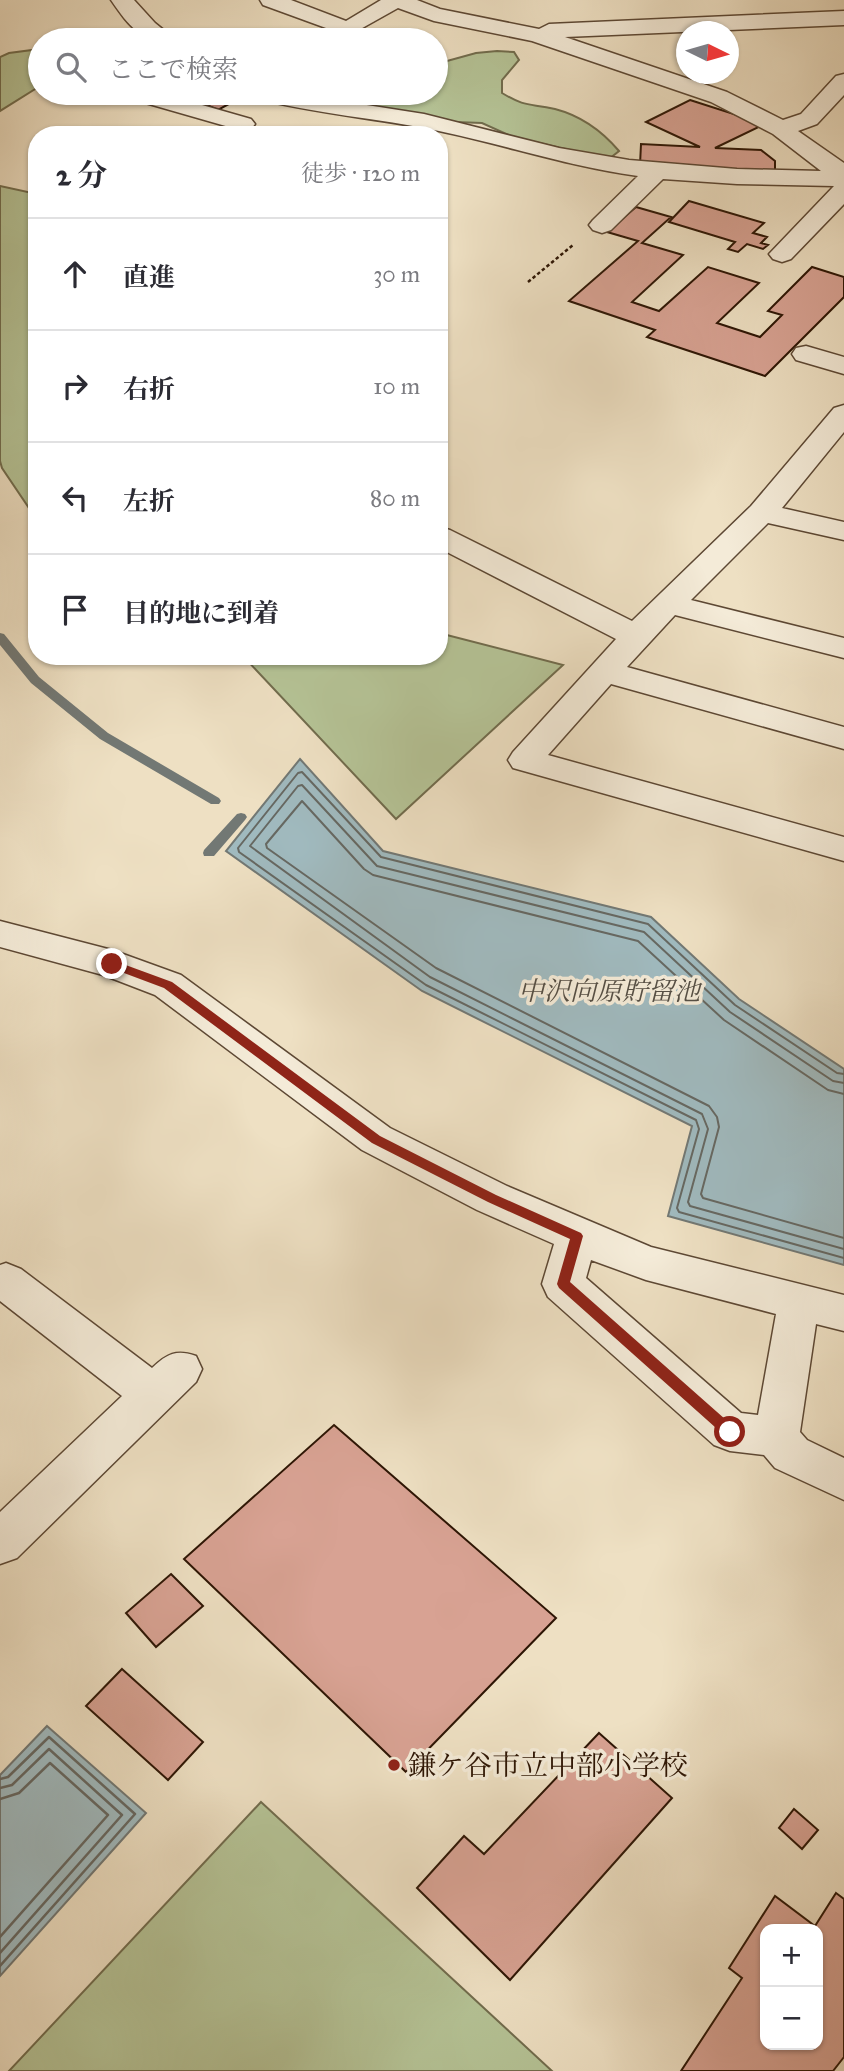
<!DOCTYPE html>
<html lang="ja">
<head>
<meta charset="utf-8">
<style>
  :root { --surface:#fff; --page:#f2f2f3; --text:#2b2b33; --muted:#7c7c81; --line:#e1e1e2 }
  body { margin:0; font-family:"IM FELL Great Primer","Noto Serif JP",serif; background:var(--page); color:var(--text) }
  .controls { position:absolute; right:21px; bottom:21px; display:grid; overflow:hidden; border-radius:14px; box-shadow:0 2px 5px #0004 }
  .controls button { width:63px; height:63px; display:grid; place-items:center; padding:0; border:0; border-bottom:2px solid var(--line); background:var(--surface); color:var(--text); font:35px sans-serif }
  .compass { position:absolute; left:676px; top:21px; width:63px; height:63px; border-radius:50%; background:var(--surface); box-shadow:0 2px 5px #0004; rotate:95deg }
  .stop { position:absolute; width:21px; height:21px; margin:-16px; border:5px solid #8f2418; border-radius:50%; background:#fff }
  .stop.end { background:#8f2418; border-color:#fff; box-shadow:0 2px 7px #0008 }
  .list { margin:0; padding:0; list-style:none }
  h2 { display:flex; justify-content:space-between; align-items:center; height:91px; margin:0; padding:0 28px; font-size:30px }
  h2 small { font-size:23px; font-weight:400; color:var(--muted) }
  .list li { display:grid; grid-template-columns:46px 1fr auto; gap:21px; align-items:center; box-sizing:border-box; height:112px; padding:0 28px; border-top:2px solid var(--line) }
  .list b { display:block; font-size:26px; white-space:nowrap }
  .list em { font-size:23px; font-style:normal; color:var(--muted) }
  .icon { flex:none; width:38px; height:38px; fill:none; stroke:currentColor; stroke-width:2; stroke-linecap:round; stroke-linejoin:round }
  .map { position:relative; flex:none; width:844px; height:2071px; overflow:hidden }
  .search { position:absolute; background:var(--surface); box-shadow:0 2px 5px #0004; left:28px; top:28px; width:420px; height:77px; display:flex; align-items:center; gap:18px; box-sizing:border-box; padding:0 24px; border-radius:38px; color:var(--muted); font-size:26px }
  .panel { position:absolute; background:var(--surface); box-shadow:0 2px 5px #0004; left:28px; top:126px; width:420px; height:539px; border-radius:28px }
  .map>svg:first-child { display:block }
  .green { fill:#b5c396; stroke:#716c4d; stroke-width:2 }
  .water { fill:#a0babf; stroke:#727874; stroke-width:2 }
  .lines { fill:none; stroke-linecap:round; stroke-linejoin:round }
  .shore-far1 { stroke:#666862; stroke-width:2 }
  .shore { stroke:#666862; stroke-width:2.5 }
  .stream { fill:#727874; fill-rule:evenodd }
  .building { fill:#d8a293; stroke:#2d1504; stroke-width:2; fill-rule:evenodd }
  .minor-casing { stroke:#5d4834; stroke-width:3 }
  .path { stroke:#2d1504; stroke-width:2.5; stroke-dasharray:3.5 2.5; stroke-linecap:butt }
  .minor { fill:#f4ebd8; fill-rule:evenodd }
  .route { fill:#8f2418 }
  .poi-dot { fill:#8f2418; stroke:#f4ebd8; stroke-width:2.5 }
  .labels { text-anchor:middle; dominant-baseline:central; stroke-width:7; stroke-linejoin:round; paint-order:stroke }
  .water-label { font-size:26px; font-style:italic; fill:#554f45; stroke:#f4ebd8 }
  .near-poi-label { font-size:28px; fill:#2d1504; stroke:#f4ebd8; text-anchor:start }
</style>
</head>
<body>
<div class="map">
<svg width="844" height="2071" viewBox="0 0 844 2071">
  <rect width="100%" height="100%" fill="#eee0c3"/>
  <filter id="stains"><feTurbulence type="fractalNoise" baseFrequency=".00286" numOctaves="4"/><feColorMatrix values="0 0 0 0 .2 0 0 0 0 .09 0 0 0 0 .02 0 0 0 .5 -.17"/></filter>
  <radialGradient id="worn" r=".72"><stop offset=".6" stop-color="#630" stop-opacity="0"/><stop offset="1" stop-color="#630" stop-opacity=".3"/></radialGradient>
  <path class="green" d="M40,49v37l-40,25v-54l9,-4z
    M497,51l17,1 5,8 -17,20v13c25,15 27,10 53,16 27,7 47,22 64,42l-10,8 -96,-22 -31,-14 -27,-1 -149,-24 -14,-5h144v-29l40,-11z
    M0,186l37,8v326l-35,-52 -2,-7z
    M439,633l124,32 -167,154 -153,-163 -61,5 -9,-5h266z
    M261,1802l291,269h-543z"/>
  <path class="water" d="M300,759l83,92 268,66 88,82 105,70v196l-176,-49 24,-90 -270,-135 -196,-140z
    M47,1726l99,87 -146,163v-201z"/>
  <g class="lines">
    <path class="shore-far1" d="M844,1074l-7,-1 -102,-68 -87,-81 -267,-67 -79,-85 -4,1 -60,75 1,4 187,133 270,135 3,9 -22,79 2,4 165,46
      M844,1083l-11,-2 -103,-69 -86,-80 -267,-66 -75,-81 -4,1 -48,60 180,131 272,137 6,15 -20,73 2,4 154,43
      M844,1094l-16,-4 -104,-70 -86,-79 -265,-66 -9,-6 -62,-68 -36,43 1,4 169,120 273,138 8,11 2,10 -18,67 2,4 141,40"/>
    <path class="shore" d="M0,1779l8,-2 41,-40 86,77 -135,152
      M0,1788l12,-3 37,-36 73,66 -122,138
      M0,1799l19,-6 31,-30 58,52 -108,122"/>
    <path class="stream" d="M0,633l4,1 35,43 69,56 111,65 2,3 -2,3h-8l-111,-65 -69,-56 -31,-38z
      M241,813l4,1 2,3 -2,3 -31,36h-10l-1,-3 1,-3 33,-36z"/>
  </g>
  <path class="building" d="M219,93h30l-31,17 -18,-8z
    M690,100l75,24 -50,24 46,2 14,11v11l-135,-7 1,-21 59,3 -54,-25z
    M689,201l75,22 -11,10 14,4 -6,6 7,2 -5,4 -16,-5 -9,8 -10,-3 7,-7 -66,-20z
    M636,207l35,10 -29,26 41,12 -51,47 27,9 49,-44 51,16 -42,40 43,14 22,-22 -14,-4 44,-44 32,10v20l-79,79 -118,-39 8,-7 -86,-29 69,-60 -31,-9z
    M334,1425l222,193 -150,154 -222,-213z
    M171,1574l32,32 -47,41 -30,-34z
    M122,1669l81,73 -35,38 -82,-74z
    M599,1733l73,65 -162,182 -93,-92 47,-52 20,18z
    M794,1809l24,21 -16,19 -23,-21z
    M836,1893l8,6v158l-11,14h-152l61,-93 -13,-10 46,-72 40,30zM765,1929h53v116h-53z"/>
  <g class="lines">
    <defs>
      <path id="minor" d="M111,0h23l21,23 21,17c-35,2 -45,-11 -65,-40z
        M260,0h31l55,21 35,-21h36l23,9 99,20 10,-5 295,-13v14l-279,12 162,55 56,28 18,-6 35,-38 8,-2v21l-27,29 -19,7 46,32v41l-53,55 -9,3 -9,-3 -4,-5 65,-68 -97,-2 -74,-5 -52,51 -9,3 -9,-3 -4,-5 4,-5 45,-44c-68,-9 -132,-31 -199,-45 -62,-13 -124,-17 -185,-33l-4,-5h40l134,21 135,34 70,12 108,9 84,2 -48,-37 -62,-32 -179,-61 -98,-20 -36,-13 -50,28 -85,-31z
        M87,93h25l-4,5h-17z
        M124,93h36l91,26 4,5 -4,5 -8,2 -115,-33z
        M806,346l38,11v17l-48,-14 -4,-6 4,-6z
        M844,405v27l-62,76 62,14v18l-76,-17 -77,77 153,38v20l-169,-43 -48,52 217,60v22l-233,-65 -63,71 296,82v24l-331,-93 -5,-8 5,-8 103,-113 -177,-91v-21l11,3 182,91 119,-115 83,-98z
        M0,921l112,29 69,25 209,153 117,58 144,61 193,48v36l-28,-7 -16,108 7,8 37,18v42l-69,-32 -11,-13 -34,-4 -16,-6 -166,-148 -6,-13 12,-40 -77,-34 -115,-60 -207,-155 -52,-20 -103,-28zM591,1260l55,20 130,34 -18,101 -17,-2 -155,-135z
        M6,1263l15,6 131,99c15,-14 24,-19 44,-12l6,13 -6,13 -179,176 -17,6v-52l122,-116 -122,-95v-36z"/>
    </defs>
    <use href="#minor" class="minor-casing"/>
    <path class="path" d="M528,282l45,-37"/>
    <use href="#minor" class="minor"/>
  </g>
  <path class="route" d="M112,960l60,22 208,154 116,59 85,38 2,3 -13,46 164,145v9h-9l-166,-148 -2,-4 13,-45 -82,-37 -116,-59 -208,-155 -56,-21v-6z"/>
  <circle class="poi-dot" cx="394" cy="1765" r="7"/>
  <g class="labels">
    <g class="water-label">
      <text x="609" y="991">中沢向原貯留池</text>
    </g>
    <g class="near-poi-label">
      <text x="408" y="1765">鎌ケ谷市立中部小学校</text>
    </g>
  </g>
  <rect width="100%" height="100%" filter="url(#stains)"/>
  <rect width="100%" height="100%" fill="url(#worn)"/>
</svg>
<div class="controls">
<button>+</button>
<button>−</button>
</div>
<svg class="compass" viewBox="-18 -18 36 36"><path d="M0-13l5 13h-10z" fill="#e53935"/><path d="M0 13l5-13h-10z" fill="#7c7c81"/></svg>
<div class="stop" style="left:730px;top:1432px"></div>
<div class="stop end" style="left:112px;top:964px"></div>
<div class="search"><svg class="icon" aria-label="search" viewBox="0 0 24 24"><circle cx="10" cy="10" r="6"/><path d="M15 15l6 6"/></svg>ここで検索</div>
<section class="panel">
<h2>2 分<small>徒歩 · 120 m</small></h2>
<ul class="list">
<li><svg class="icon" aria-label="ahead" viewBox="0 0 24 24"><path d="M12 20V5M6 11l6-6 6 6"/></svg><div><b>直進</b></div><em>30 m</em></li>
<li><svg class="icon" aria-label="right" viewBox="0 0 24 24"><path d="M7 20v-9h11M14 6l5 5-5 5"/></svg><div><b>右折</b></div><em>10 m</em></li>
<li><svg class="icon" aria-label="left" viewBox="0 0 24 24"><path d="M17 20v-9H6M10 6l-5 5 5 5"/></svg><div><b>左折</b></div><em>80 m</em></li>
<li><svg class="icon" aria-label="arrive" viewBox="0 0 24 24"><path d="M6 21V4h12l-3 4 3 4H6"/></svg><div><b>目的地に到着</b></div></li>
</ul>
</section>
</div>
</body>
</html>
